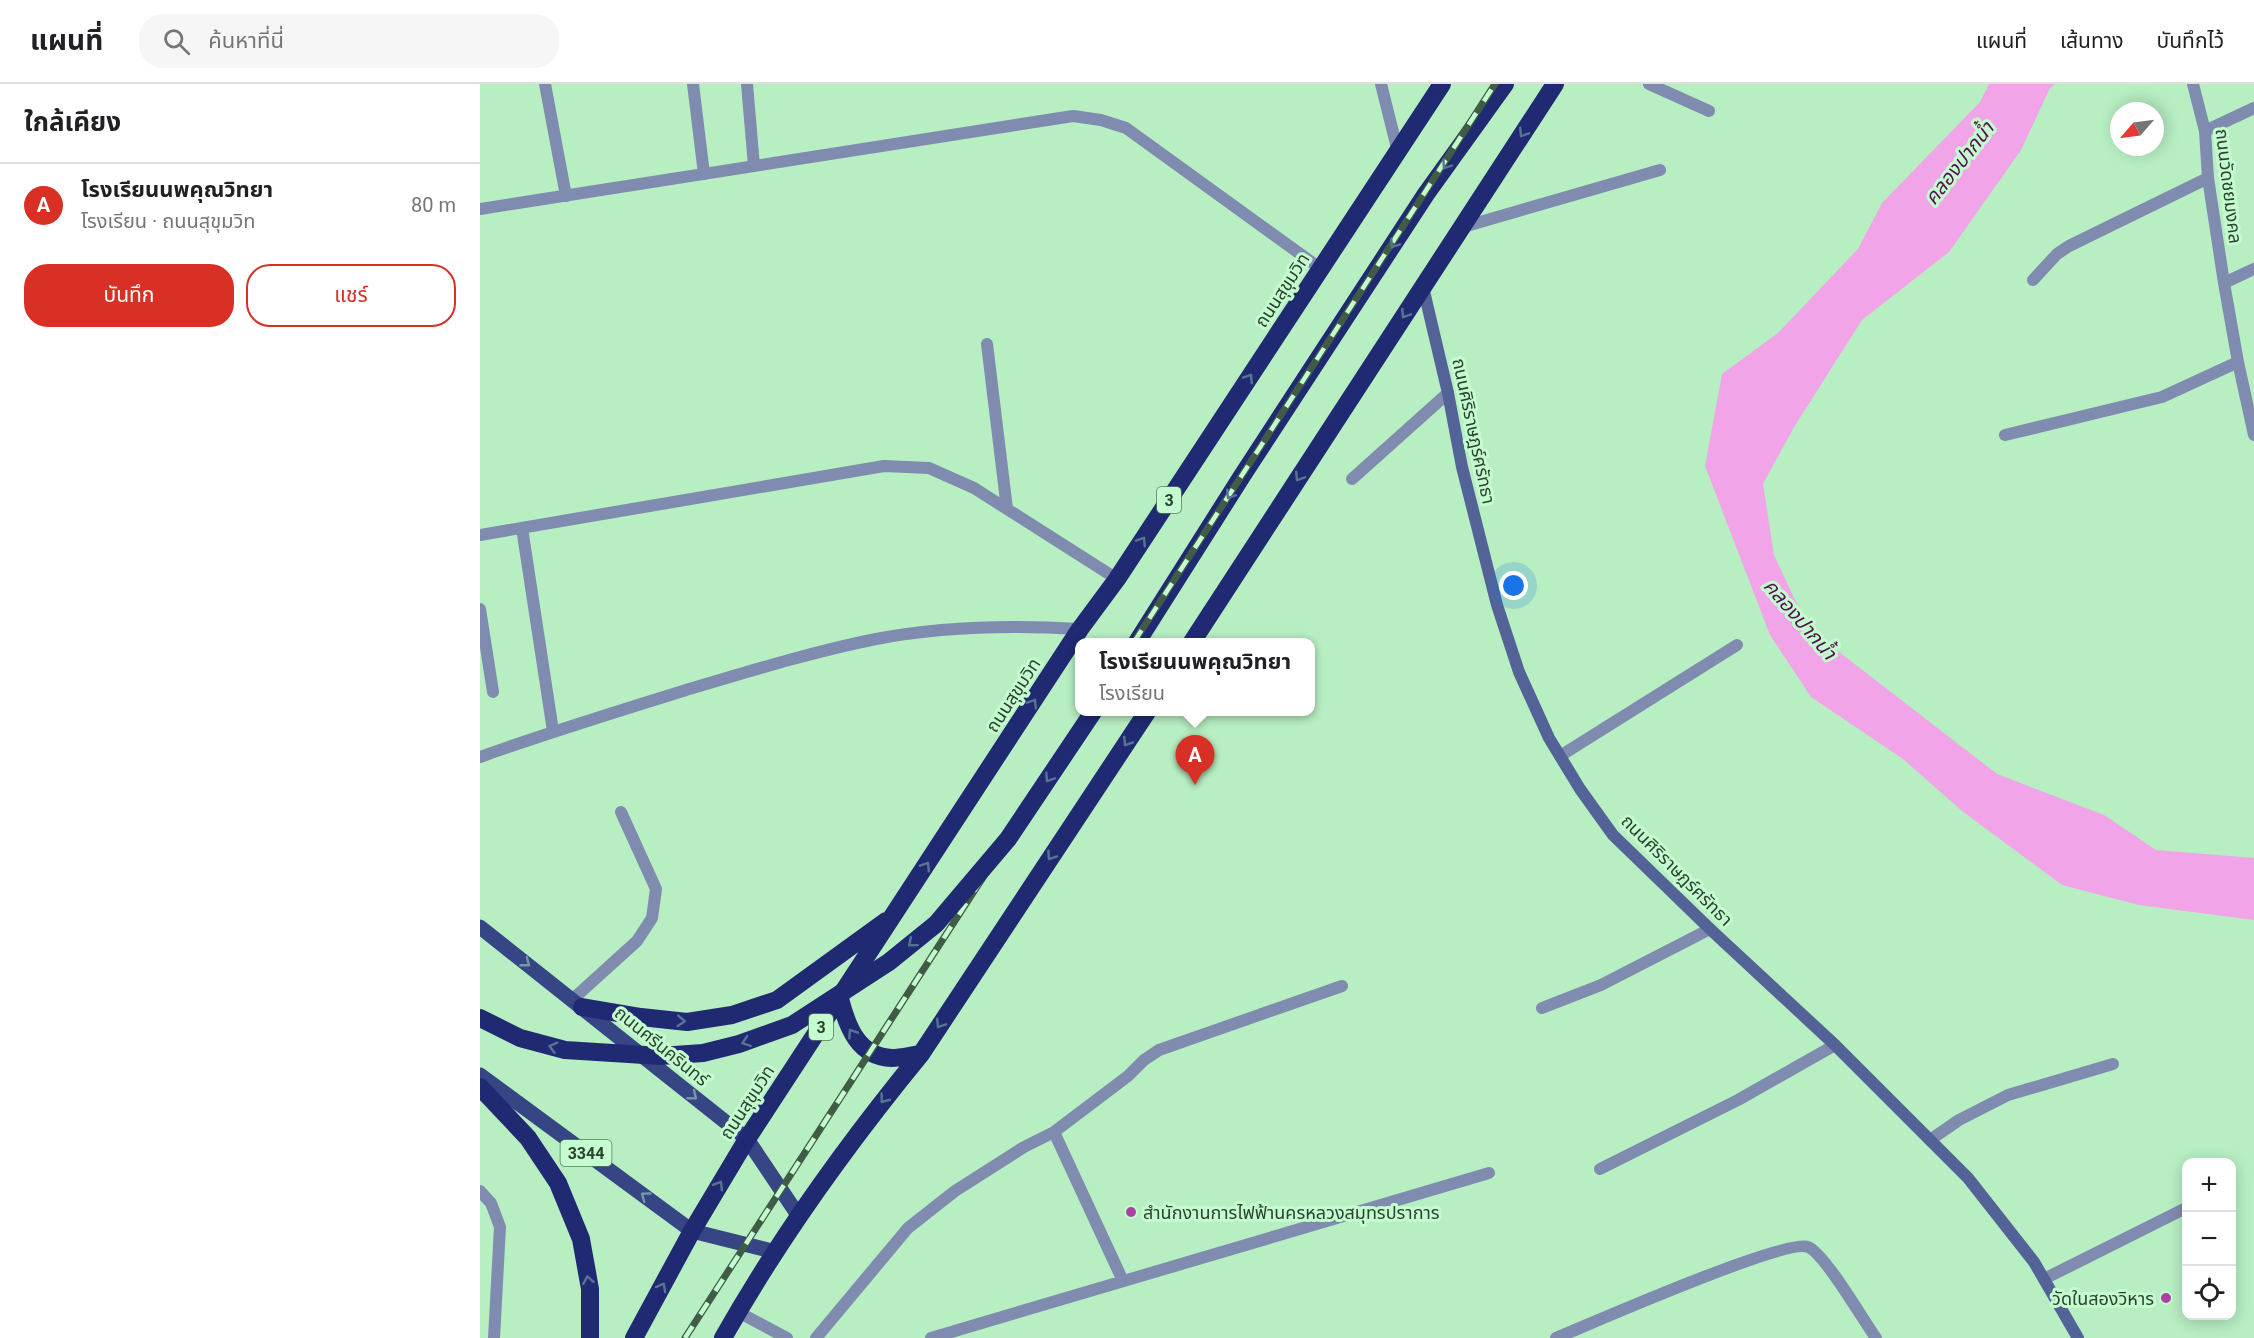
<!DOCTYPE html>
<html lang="th">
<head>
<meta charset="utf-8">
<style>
  :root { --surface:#fff; --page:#f6f6f6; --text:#202124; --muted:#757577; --line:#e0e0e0; --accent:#d93025 }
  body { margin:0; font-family:Roboto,"Noto Sans Thai",sans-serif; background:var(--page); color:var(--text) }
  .controls { position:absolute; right:18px; bottom:18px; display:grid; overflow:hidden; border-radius:12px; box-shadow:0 3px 15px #0003 }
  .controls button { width:54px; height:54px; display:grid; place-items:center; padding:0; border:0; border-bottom:2px solid var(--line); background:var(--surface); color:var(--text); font:30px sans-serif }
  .compass { position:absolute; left:1630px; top:18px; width:54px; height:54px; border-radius:50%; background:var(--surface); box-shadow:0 3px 15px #0003; rotate:242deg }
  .you { position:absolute; left:1034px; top:502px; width:21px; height:21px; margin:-15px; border:4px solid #fff; border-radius:50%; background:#1a73e8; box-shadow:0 0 0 9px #1a73e833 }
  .badge { display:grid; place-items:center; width:39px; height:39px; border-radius:50%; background:var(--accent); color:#fff; font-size:20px; font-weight:700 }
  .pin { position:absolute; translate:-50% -50px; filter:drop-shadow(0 2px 3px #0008) }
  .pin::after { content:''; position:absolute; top:32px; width:21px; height:18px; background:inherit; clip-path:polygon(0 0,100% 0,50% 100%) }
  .popup { position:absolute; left:595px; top:554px; width:240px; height:78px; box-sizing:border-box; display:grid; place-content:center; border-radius:12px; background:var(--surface); filter:drop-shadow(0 2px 4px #0005); font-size:20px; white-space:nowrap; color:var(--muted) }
  .popup b { font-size:22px; color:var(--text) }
  .popup::after { content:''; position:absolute; left:50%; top:100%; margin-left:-12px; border:12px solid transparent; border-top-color:var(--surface) }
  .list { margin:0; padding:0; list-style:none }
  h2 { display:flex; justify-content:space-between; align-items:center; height:78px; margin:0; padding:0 24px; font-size:26px }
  h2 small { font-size:20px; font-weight:400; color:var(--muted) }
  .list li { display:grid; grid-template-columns:39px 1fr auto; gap:18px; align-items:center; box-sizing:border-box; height:84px; padding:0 24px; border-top:2px solid var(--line) }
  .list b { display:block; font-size:22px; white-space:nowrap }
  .list p { margin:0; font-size:20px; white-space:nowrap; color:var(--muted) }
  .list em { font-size:20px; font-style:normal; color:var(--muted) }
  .actions { display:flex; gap:12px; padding:18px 24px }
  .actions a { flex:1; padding:14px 0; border:2px solid var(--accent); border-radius:24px; text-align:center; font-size:21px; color:var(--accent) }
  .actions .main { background:var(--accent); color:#fff }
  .icon { flex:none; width:33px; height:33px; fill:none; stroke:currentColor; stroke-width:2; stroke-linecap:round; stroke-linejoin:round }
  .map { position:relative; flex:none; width:1774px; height:1254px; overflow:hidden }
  header { display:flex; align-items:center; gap:36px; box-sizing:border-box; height:84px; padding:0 30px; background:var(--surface); border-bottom:2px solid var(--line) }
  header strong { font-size:28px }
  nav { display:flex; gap:33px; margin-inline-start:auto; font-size:21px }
  .search { width:420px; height:54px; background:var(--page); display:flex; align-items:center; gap:15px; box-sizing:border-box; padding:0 21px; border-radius:24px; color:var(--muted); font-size:22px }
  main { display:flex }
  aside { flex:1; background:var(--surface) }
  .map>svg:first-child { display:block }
  .water { fill:#f1a4e8 }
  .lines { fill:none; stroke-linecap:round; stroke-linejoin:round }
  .lane { stroke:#808bb0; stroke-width:12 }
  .street { stroke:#808bb0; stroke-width:12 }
  .secondary { stroke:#546397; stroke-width:12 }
  .primary { stroke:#364584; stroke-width:15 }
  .highway { stroke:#1f2a73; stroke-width:18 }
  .rail-casing { stroke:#405c46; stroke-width:7 }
  .rail { stroke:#c4fccf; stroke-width:4.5; stroke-dasharray:14; stroke-linecap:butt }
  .highway-bridge { stroke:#1f2a73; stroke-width:18 }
  .oneway { stroke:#597493 }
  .oneway2 { stroke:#7697a6 }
  .poi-dot { fill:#ab42a3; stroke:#c4fccf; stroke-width:2 }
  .labels { text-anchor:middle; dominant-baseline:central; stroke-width:6; stroke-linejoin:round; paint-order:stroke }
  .shield { fill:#c4fccf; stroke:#597a60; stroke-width:1.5 }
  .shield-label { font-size:16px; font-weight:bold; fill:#2b4230 }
  .street-label { font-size:18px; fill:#2b4230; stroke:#c4fccf }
  .poi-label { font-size:18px; fill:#2b4230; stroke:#c4fccf; text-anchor:start }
  .water-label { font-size:20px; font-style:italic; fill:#541050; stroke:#c4fccf }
</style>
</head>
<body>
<header>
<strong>แผนที่</strong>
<div class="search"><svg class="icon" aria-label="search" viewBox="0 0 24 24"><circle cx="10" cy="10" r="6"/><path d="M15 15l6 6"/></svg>ค้นหาที่นี่</div>
<nav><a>แผนที่</a><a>เส้นทาง</a><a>บันทึกไว้</a></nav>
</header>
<main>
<aside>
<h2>ใกล้เคียง<small></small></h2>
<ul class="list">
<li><span class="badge">A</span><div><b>โรงเรียนนพคุณวิทยา</b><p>โรงเรียน · ถนนสุขุมวิท</p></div><em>80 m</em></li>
</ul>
<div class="actions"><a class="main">บันทึก</a><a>แชร์</a></div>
</aside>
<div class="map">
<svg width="1774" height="1254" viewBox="0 0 1774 1254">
  <rect width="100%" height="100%" fill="#b7eec2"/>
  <path class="water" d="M1509,0h66l-5,4 -29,62 -72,102 -87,68 -68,107 -31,57 11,71 34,73 189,146 107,41 52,35 98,8v62l-115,-15 -77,-20 -100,-74 -59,-52 -92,-62 -41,-62 -65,-169 17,-92 56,-41 80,-84 24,-46 98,-101z"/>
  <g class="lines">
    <path class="lane" d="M213,0l11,90
      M1169,0l60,27
      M872,395l96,-86
      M0,525l13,83
      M93,915l64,-58 15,-23 4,-29 -35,-77
      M574,1048l69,149
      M0,1107l11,12 9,24 -6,111
      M258,1228l49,26
      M336,1254l92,-110 47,-37 69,-44 30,-15 74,-56 16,-16 15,-10 183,-64
      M451,1254l558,-165
      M1076,1254c34,-14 229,-100 252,-91 17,7 55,73 68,91"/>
    <path class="street" d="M65,0l21,112
      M267,0l7,82
      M901,0l17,68
      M1713,0l12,47 3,47 16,105 14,79 16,73
      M1725,47l49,-23
      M0,125l593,-93 28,4 25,8 195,141
      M983,143l197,-57
      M1553,196l24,-26 12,-8 139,-68
      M1744,199l30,-14
      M507,260l20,165
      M1525,351l157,-38 76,-35
      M42,444l31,203
      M0,451l404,-69 45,2 45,20 143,91
      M1080,672l177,-111
      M0,673c67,-24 135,-45 203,-66 64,-19 128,-39 193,-52 67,-13 137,-14 204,-10
      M1062,924l59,-23 109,-56
      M1450,1056l29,-20 49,-25 105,-31
      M1120,1085l138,-69 97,-55
      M1564,1195l142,-71"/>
    <path class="secondary" d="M943,203l25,106 14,74 35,138 22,67 30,66 31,51 33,46 97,94 125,116 133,133 66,84 44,76"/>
    <path class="primary" d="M0,843l267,212 51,76
      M0,991l212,156 84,21"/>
    <path class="highway" d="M657,558l105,-166 184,-282 79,-110
      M712,558l363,-558
      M360,915c7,27 18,58 52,59 9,0 20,-3 29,-4
      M102,923l59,10 46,5 45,-7 45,-15 109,-79
      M0,1003l48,51 30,45 23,56 9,50v49
      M154,1254l58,-107 55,-92 333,-510 37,-50 325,-495
      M243,1254c57,-101 125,-195 198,-284l226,-342"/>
    <defs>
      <path id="rail" d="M654,558l361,-558
        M205,1254l405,-626"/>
    </defs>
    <use href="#rail" class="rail-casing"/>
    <use href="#rail" class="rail"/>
    <path class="highway-bridge" d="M0,934l40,20 45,12 95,6 43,-3 36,-9 53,-19 97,-63 47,-38 72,-85 85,-127"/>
  </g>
  <defs><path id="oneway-chevron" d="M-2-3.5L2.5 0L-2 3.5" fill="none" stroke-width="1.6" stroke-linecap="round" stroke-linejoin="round" transform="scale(1.5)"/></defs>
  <g class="oneway">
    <use href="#oneway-chevron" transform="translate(1043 49) rotate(123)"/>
    <use href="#oneway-chevron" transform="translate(966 81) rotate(125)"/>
    <use href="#oneway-chevron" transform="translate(914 160) rotate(123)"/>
    <use href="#oneway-chevron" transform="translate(925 230) rotate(123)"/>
    <use href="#oneway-chevron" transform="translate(769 294) rotate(-57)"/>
    <use href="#oneway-chevron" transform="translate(819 393) rotate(123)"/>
    <use href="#oneway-chevron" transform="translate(750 411) rotate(122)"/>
    <use href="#oneway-chevron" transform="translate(662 457) rotate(-57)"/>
    <use href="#oneway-chevron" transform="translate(553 619) rotate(-57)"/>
    <use href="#oneway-chevron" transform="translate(647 658) rotate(123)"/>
    <use href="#oneway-chevron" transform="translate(569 694) rotate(124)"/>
    <use href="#oneway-chevron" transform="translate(571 772) rotate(124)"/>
    <use href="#oneway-chevron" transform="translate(446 782) rotate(-57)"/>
    <use href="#oneway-chevron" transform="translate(432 859) rotate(140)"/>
    <use href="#oneway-chevron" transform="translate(201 937) rotate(3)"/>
    <use href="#oneway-chevron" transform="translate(460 940) rotate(123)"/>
    <use href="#oneway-chevron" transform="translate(372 949) rotate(-124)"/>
    <use href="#oneway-chevron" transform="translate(266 958) rotate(161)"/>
    <use href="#oneway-chevron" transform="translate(73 963) rotate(-165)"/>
    <use href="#oneway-chevron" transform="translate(404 1015) rotate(127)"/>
    <use href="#oneway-chevron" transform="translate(239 1101) rotate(-59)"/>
    <use href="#oneway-chevron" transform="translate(108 1196) rotate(-100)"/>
    <use href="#oneway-chevron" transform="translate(182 1203) rotate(-61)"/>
  </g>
  <g class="oneway2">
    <use href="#oneway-chevron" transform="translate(46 879) rotate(38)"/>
    <use href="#oneway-chevron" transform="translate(213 1012) rotate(39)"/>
    <use href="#oneway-chevron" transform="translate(165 1112) rotate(-144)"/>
  </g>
  <g class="poi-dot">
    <circle cx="651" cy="1128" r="6"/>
    <circle cx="1686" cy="1214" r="6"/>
  </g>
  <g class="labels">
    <g class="shield">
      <rect x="677" y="403" width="24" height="26" rx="4.5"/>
      <rect x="329" y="930" width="24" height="26" rx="4.5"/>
      <rect x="80.5" y="1056" width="51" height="26" rx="4.5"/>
    </g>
    <g class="shield-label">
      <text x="689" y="416">3</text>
      <text x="341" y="943">3</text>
      <text x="106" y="1069">3344</text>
    </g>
    <g class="street-label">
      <text transform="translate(1749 102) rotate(83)">ถนนวัดชยมงคล</text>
      <text transform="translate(802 206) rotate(-57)">ถนนสุขุมวิท</text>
      <text transform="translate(994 347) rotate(78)">ถนนศิริราษฎร์ศรัทธา</text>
      <text transform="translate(533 611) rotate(-57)">ถนนสุขุมวิท</text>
      <text transform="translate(1197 786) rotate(45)">ถนนศิริราษฎร์ศรัทธา</text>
      <text transform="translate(182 962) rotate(39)">ถนนศรีนครินทร์</text>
      <text transform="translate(267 1018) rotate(-57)">ถนนสุขุมวิท</text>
    </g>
    <g class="poi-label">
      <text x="663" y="1128">สำนักงานการไฟฟ้านครหลวงสมุทรปราการ</text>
      <text x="1674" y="1214" text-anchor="end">วัดในสองวิหาร</text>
    </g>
    <g class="water-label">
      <text transform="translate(1479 79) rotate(-52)">คลองปากน้ำ</text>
      <text transform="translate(1320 535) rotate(49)">คลองปากน้ำ</text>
    </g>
  </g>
</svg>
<div class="controls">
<button>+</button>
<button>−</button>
<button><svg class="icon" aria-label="locate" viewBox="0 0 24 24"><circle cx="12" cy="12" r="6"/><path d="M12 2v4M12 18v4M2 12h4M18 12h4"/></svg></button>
</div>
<svg class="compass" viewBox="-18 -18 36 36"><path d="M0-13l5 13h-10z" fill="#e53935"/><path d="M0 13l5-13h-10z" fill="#757577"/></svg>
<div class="you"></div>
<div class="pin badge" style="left:715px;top:701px">A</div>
<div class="popup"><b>โรงเรียนนพคุณวิทยา</b>โรงเรียน</div>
</div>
</main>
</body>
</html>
